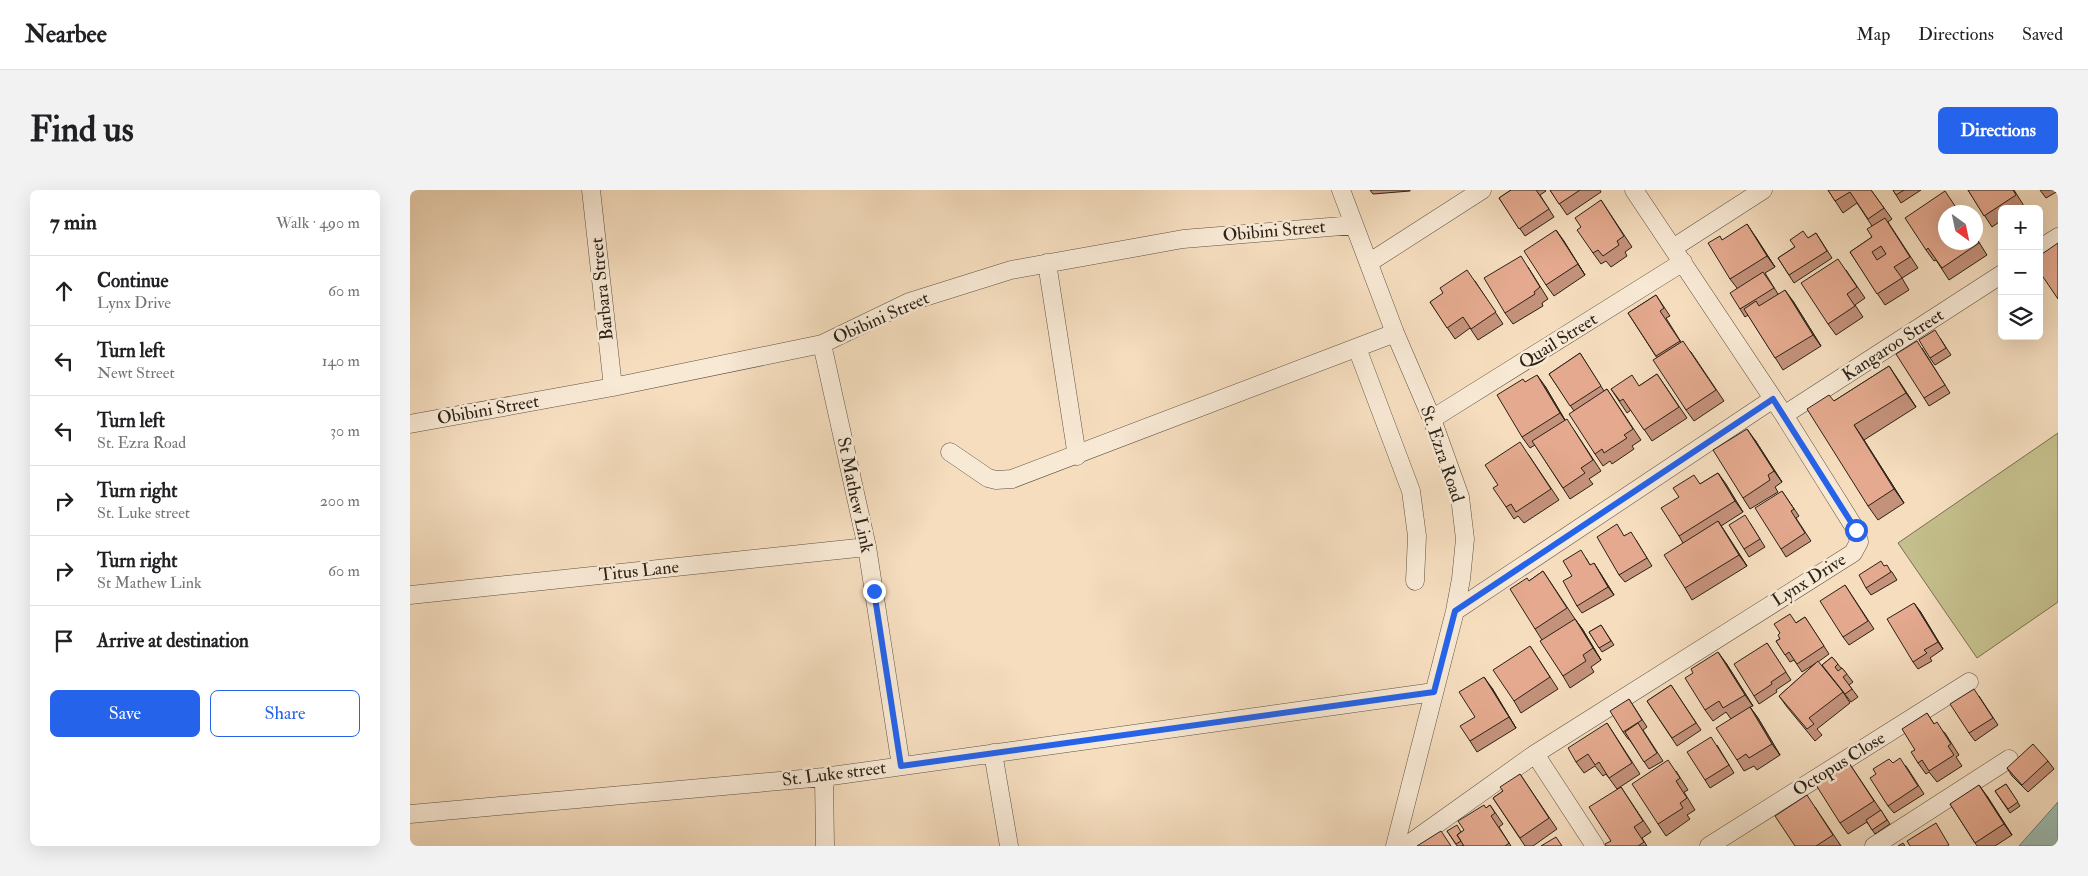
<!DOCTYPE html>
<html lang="en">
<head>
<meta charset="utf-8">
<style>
  :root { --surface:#fff; --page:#f2f2f2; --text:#202124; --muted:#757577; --line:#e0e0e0; --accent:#2563eb }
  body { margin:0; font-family:"IM FELL Double Pica",serif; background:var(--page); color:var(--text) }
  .controls { position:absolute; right:15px; top:15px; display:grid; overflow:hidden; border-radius:8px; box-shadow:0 5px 20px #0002 }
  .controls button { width:45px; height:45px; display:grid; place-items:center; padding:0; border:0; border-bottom:1px solid var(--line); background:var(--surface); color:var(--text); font:25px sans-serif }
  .compass { position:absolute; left:1528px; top:15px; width:45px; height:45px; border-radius:50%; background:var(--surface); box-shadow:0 5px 20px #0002; rotate:147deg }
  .stop { position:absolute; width:15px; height:15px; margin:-11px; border:4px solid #2563eb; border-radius:50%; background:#fff }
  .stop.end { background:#2563eb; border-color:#fff; box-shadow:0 1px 5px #0008 }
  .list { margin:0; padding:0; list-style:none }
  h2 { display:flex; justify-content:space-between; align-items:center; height:65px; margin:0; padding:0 20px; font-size:21px }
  h2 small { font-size:16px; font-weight:400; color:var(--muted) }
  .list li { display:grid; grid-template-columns:32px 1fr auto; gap:15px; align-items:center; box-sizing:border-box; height:70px; padding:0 20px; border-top:1px solid var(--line) }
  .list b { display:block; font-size:19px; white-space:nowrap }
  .list p { margin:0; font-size:16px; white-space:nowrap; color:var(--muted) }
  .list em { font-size:16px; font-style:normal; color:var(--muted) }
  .actions { display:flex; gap:10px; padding:15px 20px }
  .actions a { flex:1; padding:11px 0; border:1px solid var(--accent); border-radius:8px; text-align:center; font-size:18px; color:var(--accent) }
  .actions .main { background:var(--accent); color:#fff }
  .icon { flex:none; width:28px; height:28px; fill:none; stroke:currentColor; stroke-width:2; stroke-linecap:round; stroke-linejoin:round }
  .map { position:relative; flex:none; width:1648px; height:656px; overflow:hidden; border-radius:8px }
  header { display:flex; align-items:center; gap:30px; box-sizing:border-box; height:70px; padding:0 25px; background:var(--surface); border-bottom:1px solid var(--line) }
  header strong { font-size:24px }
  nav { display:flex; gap:28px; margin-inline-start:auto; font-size:18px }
  .intro { display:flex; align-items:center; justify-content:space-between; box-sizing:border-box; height:120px; padding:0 30px }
  h1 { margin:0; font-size:35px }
  .button { padding:12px 22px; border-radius:8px; background:var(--accent); color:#fff; font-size:18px; font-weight:700 }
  main { display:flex; gap:30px; padding:0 30px }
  aside { flex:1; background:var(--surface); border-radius:8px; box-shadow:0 5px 20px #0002 }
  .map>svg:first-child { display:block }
  .green { fill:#c4bf8c; stroke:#777052 }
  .water { fill:#9cbcb2; stroke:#6e7e74 }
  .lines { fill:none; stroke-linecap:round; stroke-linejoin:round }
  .street-casing { stroke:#5d5141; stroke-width:19 }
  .street { stroke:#f8e9d5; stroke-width:18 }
  .wall { fill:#c4917a; stroke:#2a2217 }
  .shaded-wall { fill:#a07663; stroke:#2a2217 }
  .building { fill:#e4a98e; stroke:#2a2217; fill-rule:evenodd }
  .route { stroke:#2563eb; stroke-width:6 }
  .labels { text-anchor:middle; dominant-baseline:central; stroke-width:5; stroke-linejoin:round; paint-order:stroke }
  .street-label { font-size:18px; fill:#2a2217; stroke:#f8e9d5 }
</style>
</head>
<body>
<header>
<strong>Nearbee</strong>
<nav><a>Map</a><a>Directions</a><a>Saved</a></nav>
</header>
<div class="intro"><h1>Find us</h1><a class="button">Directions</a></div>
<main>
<aside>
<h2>7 min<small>Walk · 490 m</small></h2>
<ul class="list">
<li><svg class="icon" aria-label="ahead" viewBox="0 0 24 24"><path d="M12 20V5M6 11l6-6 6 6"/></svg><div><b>Continue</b><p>Lynx Drive</p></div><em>60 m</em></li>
<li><svg class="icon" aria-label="left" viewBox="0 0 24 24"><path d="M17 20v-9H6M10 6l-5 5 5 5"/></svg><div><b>Turn left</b><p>Newt Street</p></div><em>140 m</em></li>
<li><svg class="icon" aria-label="left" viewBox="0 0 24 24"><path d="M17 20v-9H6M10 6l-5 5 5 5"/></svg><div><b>Turn left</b><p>St. Ezra Road</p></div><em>30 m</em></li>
<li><svg class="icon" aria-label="right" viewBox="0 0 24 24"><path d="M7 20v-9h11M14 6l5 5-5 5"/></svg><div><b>Turn right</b><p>St. Luke street</p></div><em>200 m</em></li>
<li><svg class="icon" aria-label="right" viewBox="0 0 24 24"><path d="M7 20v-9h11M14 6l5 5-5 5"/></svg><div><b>Turn right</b><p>St Mathew Link</p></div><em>60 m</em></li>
<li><svg class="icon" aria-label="arrive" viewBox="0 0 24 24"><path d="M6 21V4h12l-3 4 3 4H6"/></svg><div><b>Arrive at destination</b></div></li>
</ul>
<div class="actions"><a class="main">Save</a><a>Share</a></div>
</aside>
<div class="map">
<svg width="1648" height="656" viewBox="0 0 1648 656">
  <rect width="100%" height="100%" fill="#f5ddbe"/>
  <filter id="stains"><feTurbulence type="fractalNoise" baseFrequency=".004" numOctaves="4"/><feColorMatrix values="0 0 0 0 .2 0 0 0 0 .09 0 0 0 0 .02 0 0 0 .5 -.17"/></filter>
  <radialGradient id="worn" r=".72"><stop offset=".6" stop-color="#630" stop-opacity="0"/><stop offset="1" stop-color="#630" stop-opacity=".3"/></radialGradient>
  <path class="green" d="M1648,243v169l-81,56 -79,-115z"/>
  <path class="water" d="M1648,612v44h-39z"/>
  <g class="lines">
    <defs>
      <path id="street" d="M181,0l22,197
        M931,0l54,143 37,86 28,78 5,42 -4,40 -6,32 -60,235
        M1263,58l90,-58
        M1629,59l19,-12
        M960,72l112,-72
        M637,73l30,193
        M412,154l45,203 34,219
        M947,158l54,143 6,45 -2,45
        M1374,225l218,-141
        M1022,229l251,-157
        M0,234l203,-37 209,-43 87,-42 102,-32 172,-31 171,-14
        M540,262l38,26 8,2 16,-1 383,-146
        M0,405l457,-48
        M1045,421l318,-212
        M583,563l16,93
        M1125,564l60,92
        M414,587l1,69
        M0,624l414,-37 610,-85
        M996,656l129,-92 318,-201 6,-11 -3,-12 -72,-115 -150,-225
        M1299,656l260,-164
        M1464,656l135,-87"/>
    </defs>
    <use href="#street" class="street-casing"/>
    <use href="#street" class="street"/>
  </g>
  <path class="wall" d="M960,0h40v1l-37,3z
    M1101,0h34l1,1 -6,4 14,22 -29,19 -26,-38z
    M1140,0h50l1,2 -34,23z
    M1418,0h43l21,29 -4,3 30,46 -16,10 7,12 -24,15 -35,-53 22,-15v-11l-15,-23 -14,10z
    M1483,0h28l-20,13z
    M1558,0h46l10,16 -4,3h-18v11l-10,7z
    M1630,0h18v1l-12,7z
    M1191,10l31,47 -7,5 2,4 -16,11 -5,-6 -5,3 -8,-11 -12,-26z
    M1550,22l27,43 -38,25 -13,-20 -2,1 -8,-11z
    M1146,40l29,45 -31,21 -8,-11z
    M1406,43l16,25 -38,25 -16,-25z
    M1345,46l20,31 -10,6 13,21 15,7 28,45 -38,24 -35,-55 -3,2 -5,-8 -3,-21 -7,-9 -8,-39z
    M1118,77l20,32 -6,4 1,3 -30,18 -8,-11z
    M1436,80l19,28 -10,7 8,12 -27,18 -8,-11z
    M1065,91l28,43 -25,16 -8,-12 -15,11 -25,-37z
    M1246,105l14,21 -4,2 15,24 10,10 33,49 -30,20 -8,-11 -29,-52 -29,-45z
    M1530,148l11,17 -16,10 -5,-7z
    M1512,158l28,45 -21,13 -5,-8z
    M1170,163l24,38 3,-2 34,51 -9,6 2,3 -22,15 -2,-3 -7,5 -8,-12 -21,-43 -25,-37z
    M1479,176l27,41 -52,33 40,63 -26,17 -10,-14 -34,-105z
    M1247,184l30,44 -35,23 -21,-31 -4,3 -16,-24 28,-3z
    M1135,196l20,34 9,10 27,41 -12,8 4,5 -23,15 -35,-54 -5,3 -8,-11z
    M1345,250l27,42 -7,5 3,5 -28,17 -7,-11z
    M1118,264l31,46 -35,23 -6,-7 -4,3 -8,-12 -8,-22z
    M1308,283l25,39 -22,14 26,40 -55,34 -7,-12 -2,-45 -4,-7 21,-52z
    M1372,301l17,25 -3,2 15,23 -25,16 -5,-8z
    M1340,333l15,24 -16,10 -5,-8z
    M1215,345l11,5 16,26 -27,16 -6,-7z
    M1176,368l4,7 9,6 15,24 -32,18 -5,-7 -5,-30z
    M1474,376l8,6 5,8 -26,15 -5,-7z
    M1133,381l32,48 8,11 18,30 -10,7 3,5 -24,16 -28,-48 -7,-11 -6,-48z
    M1435,395l29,44 -25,16 -6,-8z
    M1510,421l23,38 -13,9 2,3 -14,8 -5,-7z
    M1395,427l24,37 -11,8 25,30 7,11 -33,26 5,6 -7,6 -28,-34 -8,-11 37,-33 -14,9 -8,-12 -4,2 -14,-21 4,-2v-6z
    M1191,435l13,20 -12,7 -13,-20z
    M1357,453l24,37 -15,10 1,2 -18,12 -5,-8z
    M1120,456l28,43 -37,24 -7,-12z
    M1422,467l9,11h1l11,14 -4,3 9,12 -7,5 -29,-37z
    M1316,473l27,43 -3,1 8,11 22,37 -23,15 -3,-4 -10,5 -7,-11 -6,-41 -5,-7 -13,9 -8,-11z
    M1261,495l30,45 -24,16 -30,-45z
    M1082,498l24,40 -39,24 -7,-11 5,-24z
    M1569,506l19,29 -23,16 -6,-8z
    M1219,509l18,28 -4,3 20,31 -14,8 -20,-30h-1l-5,-7z
    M1517,523l7,11 11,9 14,22 -3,2 6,9 -25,16 -8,-10 -3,2 -8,-11 -3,-13z
    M1197,533l33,51 -23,15 -11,-15 -3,2 -8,-10 -11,7 -8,-11z
    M1307,555l17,28 -24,15 -5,-8z
    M1638,571l6,8 -26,23 -16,-16 -5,-8z
    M1439,573l41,61 -15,10 -8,-12 -19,12 -8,-11z
    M1483,573l13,3 18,28 -30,19 -6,-7z
    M1266,581l12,19 -4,2 11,18 -8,5 3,4 -24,17 -8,-12z
    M1110,584l37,55 -24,17h-8l-32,-48 10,-7z
    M1596,594l14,22 -10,7 -15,-22z
    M1211,597l30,45 -9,6 5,8h-41l5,-5z
    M1577,606l25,39 -17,11h-18l-27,-42z
    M1080,615l13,19 -4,3 12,19h-47l-1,-1 -1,1h-5l-10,-15 15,1 24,-24z
    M1405,617l26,39h-46z"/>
  <path class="shaded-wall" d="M1337,34l8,12 20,31 -8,-11z
    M1146,40l8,11 21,34 -7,-11z
    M1375,100l8,11 28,45 -8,-11z
    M1479,176l10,15 17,26 -10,-14z
    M1127,185l8,11 23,39 -8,-12z
    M1444,235l10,15 40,63 -10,-14z
    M1337,239l8,11 27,42 -8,-11z
    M1308,283l8,11 17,28 -8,-11z
    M1308,331l8,12 21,33 -8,-11z
    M1184,373l20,32 -6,-8z
    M1504,413l6,8 23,38 -5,-7z
    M1165,429l8,11 18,30 -8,-12z
    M1308,462l8,11 27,43 -8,-11z
    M1074,487l8,11 24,40 -7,-11z
    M1340,517l8,11 22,37 -8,-11z
    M1569,595l8,11 25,39 -8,-11z"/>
  <path class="building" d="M1101,0h25l13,19 -30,20 -20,-31z
    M1140,0h30l-21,14z
    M1418,0h43l13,18 -16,11 -18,-27 -15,9z
    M1483,0h11l-8,5z
    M1558,0h45l3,5 -32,21z
    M1535,1l14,21h-13v30h30v-5l3,6 -37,25 -14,-20 -2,2 -21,-32z
    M1191,10l23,36 -7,5 2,4 -16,11 -5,-6 -5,3 -16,-23 4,-3 -6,-9z
    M1475,28l25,39 -16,10 8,11 -25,16 -27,-42 22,-15 -5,-8zM1471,56l5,8 -9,6 -5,-8z
    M1337,34l20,32 -37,23 -22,-36 12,-7 2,4z
    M1146,40l22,34 -32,21 -22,-34z
    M1393,41l5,7 8,-5 11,18 -38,24 -11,-17 17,-11 -5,-7z
    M1648,53v56l-19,-28v-15z
    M1111,66l19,31 -6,5 1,2 -30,19 -21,-35z
    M1428,69l19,28 -10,7 8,12 -27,18 -27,-41z
    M1057,80l29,42 -25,17 -8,-12 -16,11 -17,-26 13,-9 -3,-5z
    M1353,82l11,16 -34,21 -10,-16z
    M1375,100l28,45 -38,23 -31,-49 12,-8 3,5z
    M1246,105l8,13 -4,3 20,30 -24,15 -28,-43z
    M1525,140l11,18 -16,10 -11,-18z
    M1273,151l33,49 -30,20 -33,-50z
    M1507,151l28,44 -21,13 -28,-44z
    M1170,163l21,33 -31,20 -21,-32z
    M1479,176l17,27 -52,32 40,64 -26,17 -61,-97 22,-14 5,6z
    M1247,184l22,33 -35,23 -21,-31 -3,2 -9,-12 21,-14 7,11z
    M1127,185l23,38 -38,24 -25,-42 26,-16 2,3z
    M1197,199l26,40 -9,6 3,3 -23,15 -2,-4 -7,5 -26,-40z
    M1157,229l26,41 -12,8 4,5 -22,15 -31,-47z
    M1337,239l27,42 -6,4 2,5 -27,18 -30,-48z
    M1110,252l31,47 -35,23 -5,-8 -5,3 -13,-19 5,-3 -13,-20z
    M1308,283l17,28 -56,35 -18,-28 18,-11 -6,-9 21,-13 6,9z
    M1372,301l12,18 -3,2 14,22 -24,16 -26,-41z
    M1335,325l15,24 -16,10 -15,-24z
    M1308,331l21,34 -54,33 -21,-33z
    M1207,334l7,12 7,-4 16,26 -28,17 -22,-38z
    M1171,360l9,15 4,-2 14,24 -31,19 -14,-25 9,-5 -9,-15z
    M1471,371l3,5 3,-1 4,7 -25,16 -7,-13z
    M1133,381l24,37 -32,21 -25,-40 17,-11 2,3z
    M1435,395l23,36 -25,16 -23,-36z
    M1504,413l24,39 -14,8 3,3 -14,9 -26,-43z
    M1380,424l6,9 9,-6 19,29 -27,18 -8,-12 -4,3 -9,-14 4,-2 -2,-4 2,-2 -6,-9z
    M1165,429l18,29 -10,7 3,6 -23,15 -23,-35z
    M1191,435l10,16 -12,7 -10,-16z
    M1357,453l19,29 -15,10 1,2 -18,12 -20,-32z
    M1120,456l20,31 -36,24 -21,-31z
    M1308,462l27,43 -22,13 -4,-7 -14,9 -20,-32 8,-5 -2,-4z
    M1422,467l6,7 -3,3 3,4 4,-3 5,6 -4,3 9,12 -7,5 -23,-29z
    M1408,471l25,31 -34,26 5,6 -7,5 -28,-33z
    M1074,487l25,40 -39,24 -10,-15 15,-9 -16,-25z
    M1261,495l25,38 -24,15 -25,-37z
    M1564,499l19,29 -24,15 -19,-29z
    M1219,509l13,21 -19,12 -13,-21z
    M1340,517l22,37 -23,14 -3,-4 -9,6 -21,-32z
    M1517,523l7,11 3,-2 14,22 -3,2 6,9 -25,16 -7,-11 -4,3 -7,-11 4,-2 -13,-21z
    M1197,533l25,40 -23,15 -10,-16 -4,3 -7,-11 -12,8 -8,-14z
    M1228,533l19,30 -13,9 -19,-30z
    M1301,547l18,28 -24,15 -18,-28z
    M1623,554l15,17 -26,24 -15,-17z
    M1490,568l18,28 -30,20 -18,-28 6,-4 -3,-5 16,-10 4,4z
    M1258,570l12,18 -4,3 11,17 -7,5 3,5 -25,16 -26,-40z
    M1439,573l25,38 -34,22 -24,-38z
    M1110,584l29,44 -29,20 -27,-40 10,-7 -3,-4z
    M1596,594l12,18 -10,7 -13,-18z
    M1569,595l25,39 -29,19 -25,-39z
    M1211,597l22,34 -9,6 10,15 -6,4h-32l-1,-2 6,-3 -22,-34z
    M1397,605l26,40 -17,11h-21l-20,-30z
    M1074,615l2,3 4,-3 5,8 -4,3 18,27 -4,3h-41l-7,-11 7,-5 -6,-9z
    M1471,620l6,10 -15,10 -6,-10z
    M1526,633l13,22 -2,1h-37l-3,-5z
    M1047,635l4,7 -4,3 4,6 -5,3 -9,-13z
    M1031,641l10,15h-34z
    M1146,647l6,9h-21z
    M1493,653l2,3h-7z"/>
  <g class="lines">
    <path class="route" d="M464,401l27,175 533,-74 21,-81 318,-212 83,131"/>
  </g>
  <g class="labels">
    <g class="street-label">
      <text transform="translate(864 41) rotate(-5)">Obibini Street</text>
      <text transform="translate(192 99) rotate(-96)">Barbara Street</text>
      <text transform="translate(471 128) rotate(-24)">Obibini Street</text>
      <text transform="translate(1148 151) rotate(-32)">Quail Street</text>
      <text transform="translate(1483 155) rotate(-33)">Kangaroo Street</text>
      <text transform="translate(78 220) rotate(-10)">Obibini Street</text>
      <text transform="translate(1032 264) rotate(71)">St. Ezra Road</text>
      <text transform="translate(445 305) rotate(78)">St Mathew Link</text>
      <text transform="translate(229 381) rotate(-6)">Titus Lane</text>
      <text transform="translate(1399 390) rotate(-32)">Lynx Drive</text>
      <text transform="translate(1429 574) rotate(-32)">Octopus Close</text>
      <text transform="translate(424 584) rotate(-7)">St. Luke street</text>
    </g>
  </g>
  <rect width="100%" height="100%" filter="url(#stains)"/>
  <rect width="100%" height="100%" fill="url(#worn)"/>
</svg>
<div class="controls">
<button>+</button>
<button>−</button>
<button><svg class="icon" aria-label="layers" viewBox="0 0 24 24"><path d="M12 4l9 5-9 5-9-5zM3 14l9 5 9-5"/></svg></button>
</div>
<svg class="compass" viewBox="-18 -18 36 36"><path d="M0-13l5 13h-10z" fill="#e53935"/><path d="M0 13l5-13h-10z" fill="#757577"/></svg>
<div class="stop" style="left:1446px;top:340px"></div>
<div class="stop end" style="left:464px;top:401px"></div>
</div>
</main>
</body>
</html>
